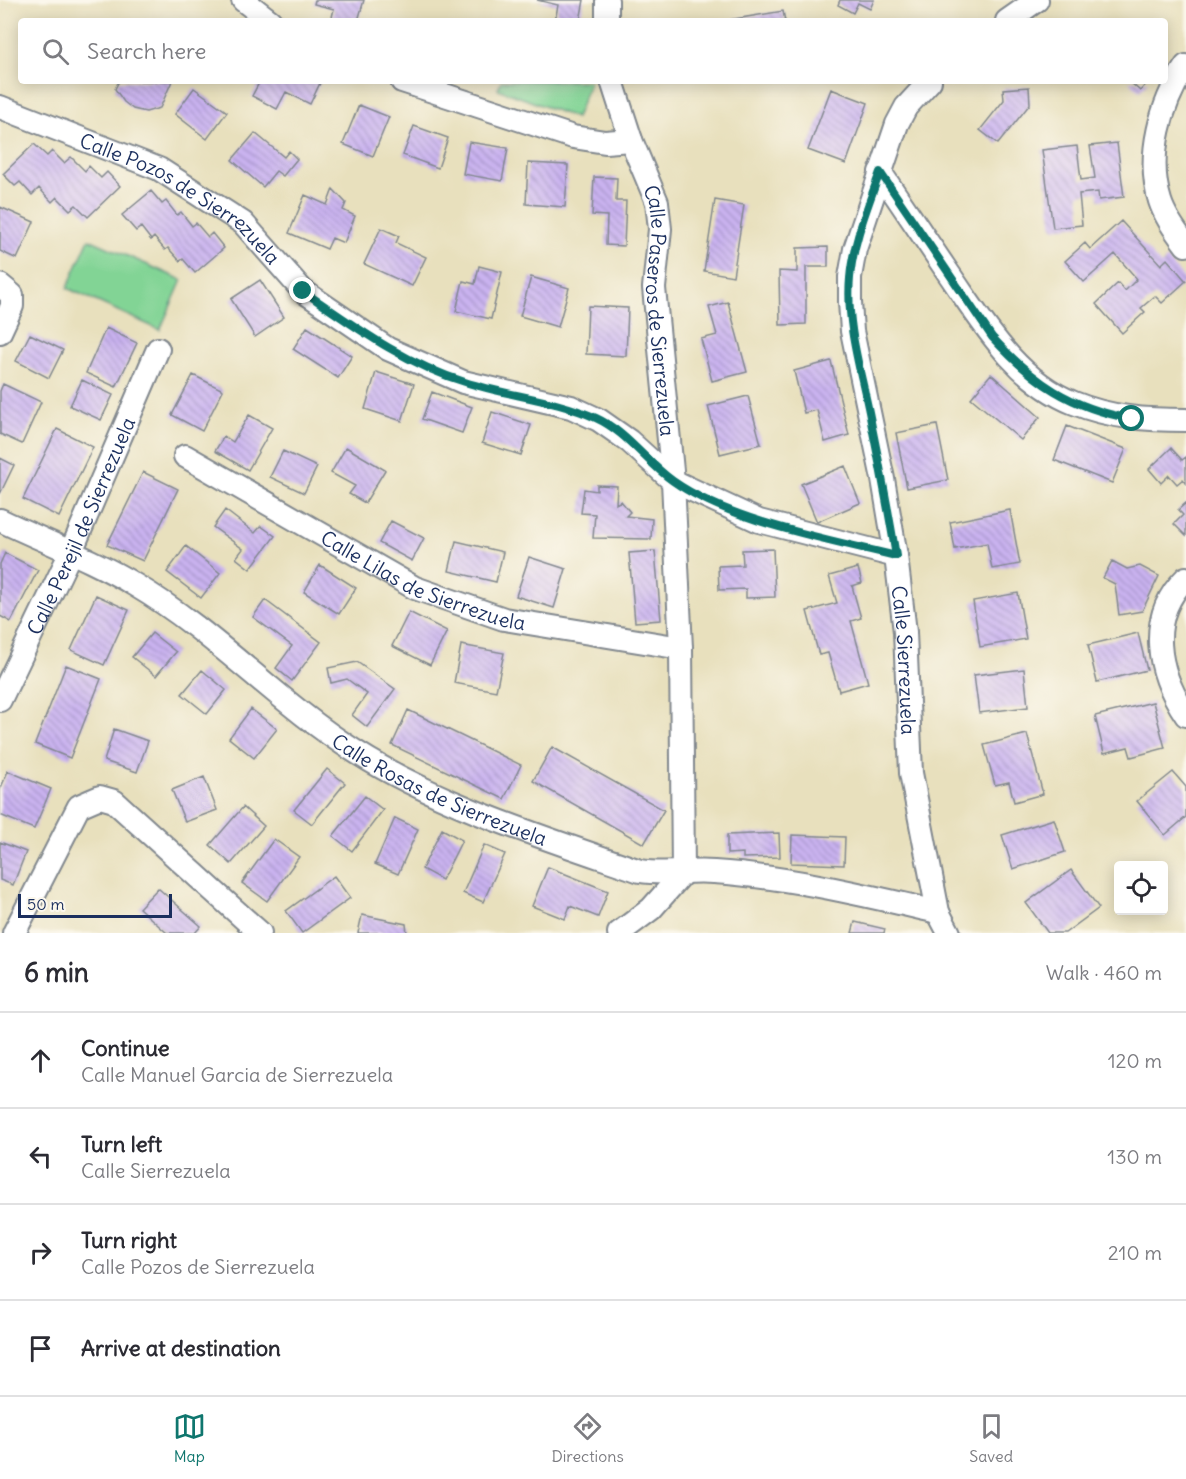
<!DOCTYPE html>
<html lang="en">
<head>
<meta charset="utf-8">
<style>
  :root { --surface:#fff; --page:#f2f2f3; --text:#2b2b33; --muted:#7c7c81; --line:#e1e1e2; --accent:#0f766e }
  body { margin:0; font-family:Delius,sans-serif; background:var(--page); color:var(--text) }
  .controls { position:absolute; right:18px; bottom:18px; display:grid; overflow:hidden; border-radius:6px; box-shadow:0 3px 15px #0003 }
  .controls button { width:54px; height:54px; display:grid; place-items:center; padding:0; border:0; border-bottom:2px solid var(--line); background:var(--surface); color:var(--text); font:30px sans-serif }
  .scale { position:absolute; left:18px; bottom:15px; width:154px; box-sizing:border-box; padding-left:6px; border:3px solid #1b2f5e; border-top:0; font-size:16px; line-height:21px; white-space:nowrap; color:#1b2f5e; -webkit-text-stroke:4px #fbf7ec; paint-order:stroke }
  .stop { position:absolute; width:18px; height:18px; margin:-14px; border:4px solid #0f766e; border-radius:50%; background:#fff }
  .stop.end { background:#0f766e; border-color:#fff; box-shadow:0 2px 6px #0008 }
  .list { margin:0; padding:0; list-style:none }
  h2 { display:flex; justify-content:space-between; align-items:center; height:78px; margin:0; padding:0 24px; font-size:26px }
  h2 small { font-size:20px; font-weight:400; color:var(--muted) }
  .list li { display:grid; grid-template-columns:39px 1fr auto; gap:18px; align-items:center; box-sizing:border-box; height:96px; padding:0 24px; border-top:2px solid var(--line) }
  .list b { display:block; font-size:22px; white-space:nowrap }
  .list p { margin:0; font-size:20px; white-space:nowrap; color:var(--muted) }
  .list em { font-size:20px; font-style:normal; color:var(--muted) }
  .icon { flex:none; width:33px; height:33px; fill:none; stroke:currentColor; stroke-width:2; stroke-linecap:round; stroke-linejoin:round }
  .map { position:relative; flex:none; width:1186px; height:933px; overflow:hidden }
  .search { position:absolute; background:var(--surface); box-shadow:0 3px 15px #0003; left:18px; right:18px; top:18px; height:66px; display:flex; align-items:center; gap:15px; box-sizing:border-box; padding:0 21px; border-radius:6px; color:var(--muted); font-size:22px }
  .sheet { height:462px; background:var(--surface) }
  nav { display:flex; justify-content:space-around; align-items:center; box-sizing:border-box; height:84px; border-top:2px solid var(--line); background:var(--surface); font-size:16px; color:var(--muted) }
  nav a { display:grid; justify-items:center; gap:3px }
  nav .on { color:var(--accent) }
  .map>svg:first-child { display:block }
  .pitch { fill:#82d495; stroke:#4e827a; stroke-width:1.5 }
  .building { fill:url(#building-back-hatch) }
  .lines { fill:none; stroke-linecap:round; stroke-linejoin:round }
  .minor-casing { stroke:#82888e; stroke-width:26 }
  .minor { stroke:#fff; stroke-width:22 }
  .route { stroke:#0f766e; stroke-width:8 }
  .labels { text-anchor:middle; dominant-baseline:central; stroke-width:5; stroke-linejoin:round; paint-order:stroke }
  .street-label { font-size:20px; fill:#1b2f5e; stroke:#fbf7ec }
</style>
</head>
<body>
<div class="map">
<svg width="1186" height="933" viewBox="0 0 1186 933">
  <defs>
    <pattern id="building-back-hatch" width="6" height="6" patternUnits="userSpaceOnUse" patternTransform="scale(1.5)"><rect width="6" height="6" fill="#cab3f0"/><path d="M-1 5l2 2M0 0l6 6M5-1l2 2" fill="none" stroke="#a392c6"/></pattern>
  </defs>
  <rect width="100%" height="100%" fill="#fbf7ec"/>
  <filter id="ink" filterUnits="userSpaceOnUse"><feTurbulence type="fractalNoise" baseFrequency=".0167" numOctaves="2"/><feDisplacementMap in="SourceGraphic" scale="12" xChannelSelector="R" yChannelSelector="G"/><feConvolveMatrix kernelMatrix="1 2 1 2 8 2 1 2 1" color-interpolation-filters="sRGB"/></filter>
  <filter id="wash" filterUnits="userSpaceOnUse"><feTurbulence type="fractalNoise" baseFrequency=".008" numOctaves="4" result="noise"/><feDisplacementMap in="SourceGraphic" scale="24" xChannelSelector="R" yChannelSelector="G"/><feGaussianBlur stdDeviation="1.35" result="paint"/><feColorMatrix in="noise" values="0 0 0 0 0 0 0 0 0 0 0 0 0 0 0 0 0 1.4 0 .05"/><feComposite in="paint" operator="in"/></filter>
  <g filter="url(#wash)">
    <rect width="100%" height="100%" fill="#e8e0bd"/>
    <path class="pitch" d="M501,81h89l-14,37 -78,-29z
      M89,239l93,41 -22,50 -93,-42z"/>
    <g id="blocks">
      <path class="building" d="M315,0h49l-6,21h-27l3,-12 -20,-5z
        M537,0h47l-4,21h-25l3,-16z
        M840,0h34l-4,9 -12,-6 -5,10 -15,-8z
        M783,11l2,10h-56v-1z
        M119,81h53l-12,27 -14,4 -13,-3 -9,-7 -9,-13z
        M260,81h61l-11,23 -24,-12 -9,17 -25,-13z
        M1129,81h20l-9,10z
        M1029,87l1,17 -32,40 -18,-14 24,-30 -1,-11z
        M194,88l33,24 -20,27 -32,-25z
        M831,89l37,14 -22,61 -38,-14z
        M359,105l30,12 -16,39 -30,-12z
        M414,126l34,12 -10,30 -35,-13z
        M255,133l29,24 5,-6 8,8 -14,17 -7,-5 -13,16 -31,-27z
        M469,142l39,6 -6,33 -39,-7z
        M1117,143l7,54 -25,3 -1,-8 -19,2 3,31 -29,3 -11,-78 35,-4 4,34 14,-2 -5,-32z
        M34,144l13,12 5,-5 12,12 7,-6 14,14 4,-5 12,12 6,-6 13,14 -32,31 -12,-12 -6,5 -13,-13 -5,5 -13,-14 -7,7 -12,-13 -5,4 -12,-12z
        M528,163l40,2 -3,42 -39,-3z
        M594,177l23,1 -1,23h10l-2,45 -18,-1 1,-29 -15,-1z
        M333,189l13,14 -3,7 12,6 -11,27 -12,-5 -5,11 -38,-16 16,-38 22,10z
        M151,191l11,13 4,-3 11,14 4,-3 11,14 4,-3 12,14 4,-4 12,15 -29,25 -12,-14 -3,2 -12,-13 -3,2 -11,-13 -3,3 -10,-13 -5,4 -14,-16z
        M715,200l29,5 -11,71 -29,-5z
        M0,207l34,15 -17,37 -17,-8z
        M1121,221l40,44 6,-6 19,22 -24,22 -7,-7 -14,12 4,4 -23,21 -26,-29 22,-21 7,8 12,-12 -22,-25 -31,28 -19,-21 20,-18 5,6z
        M381,228l18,8 -3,7 30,14 -14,29 -48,-22z
        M828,247v20h-22v57l-26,1 -1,-54 18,1v-24z
        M479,266l23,6 -11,47 -35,-8 7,-30 12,3z
        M531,277l38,11 -11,39 -38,-11z
        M260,280l24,37 -29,20 -24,-38z
        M728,302l19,70 -35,9 -11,-42 16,-4 -8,-28z
        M588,306l40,2 -2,48 -40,-2z
        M307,327l45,29 -14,22 -45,-29z
        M106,328l31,15 -21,44 -30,-14z
        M30,334l33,16 -14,28 -33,-17z
        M831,361l18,74 -24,7 -8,-32 -13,3 -10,-42z
        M376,372l38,12 -12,37 -37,-12z
        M991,374l49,43 -19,23 -50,-42z
        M193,375l30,15 -21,41 -30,-16z
        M82,380l31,15 -12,25 -31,-14z
        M3,384l38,18 -19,42 -22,-10v-43z
        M432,392l40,15 -10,26 -40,-14z
        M748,396l13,48 -41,10 -12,-48z
        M492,412l39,13 -10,30 -39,-12z
        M249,415l23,13 -24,42 -33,-19 9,-15 9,6z
        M937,425l11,55 -41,8 -11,-55z
        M1067,426l59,23 -14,34 -58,-23z
        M57,429l36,18 -34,70 -36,-18z
        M346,447l39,23 -20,33 -16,-9 6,-8 -24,-13z
        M1171,448l11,12 4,-3v26l-3,-4 -6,5 -8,-9 -8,8 -12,-14z
        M283,451l34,16 -13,26 -34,-16z
        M0,458l14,7 -14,29z
        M845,466l15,37 -43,19 -16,-38z
        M143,472l35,17 -35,72 -36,-16z
        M597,485l20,1 -1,18 5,-3 9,11 -4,4 26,3 -1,20 -58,-1 2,-24 -14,-1 3,-24 13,2z
        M1186,503v33l-12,-12 9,-9 -5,-5z
        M225,510l30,23 6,-7 14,10 -25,33 -14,-11 7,-9 -30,-22z
        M1010,510l10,54 -28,5 -5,-26 -32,6 -5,-27z
        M391,521l33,17 -12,23 -33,-18z
        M456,541l47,11 -7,30 -47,-11z
        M186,546l34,27 -19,25 -34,-26z
        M773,549l2,48 -29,1v-9l-27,1 -1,-24 25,-1 -1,-15z
        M655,551l6,69 -26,2 -6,-69z
        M5,553l33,17 -27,52 -11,-6v-52z
        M529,557l37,12 -12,39 -38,-12z
        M1112,561l15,8 13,-3 19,10 -17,35 -23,4 -4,-31 -12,-6z
        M320,565l36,23 -17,26 -35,-22z
        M858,568l4,15 -10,3 9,32 -10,3 17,62 -29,8 -11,-38 -9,2 -12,-44 30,-8 -8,-27z
        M1018,593l8,46 -46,8 -7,-46z
        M96,595l33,15 -25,55 -33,-15z
        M265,600l56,42 -29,39 -16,-13 16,-22 -39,-29z
        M409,612l38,19 -17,34 -38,-19z
        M152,633l24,19 -20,24 -24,-19z
        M1138,633l9,37 -50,12 -9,-37z
        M461,645l43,8 -8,38 -42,-8z
        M357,662l38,27 -28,38 -15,-12 15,-21 -20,-15 -16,4 -3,-15z
        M66,665l35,14 -31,79 -35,-14z
        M1024,669l4,38 -49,6 -5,-38z
        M202,670l24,20 -19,24 -25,-20z
        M1153,702l12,46 -34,9 -3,-10 -24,6 -9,-37z
        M251,709l26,20 -23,29 -25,-20z
        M408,710l113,55 -17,34 -112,-54z
        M114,729l34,12 -11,31 -33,-11z
        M1027,734l16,60 -29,8 -5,-20 -14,3 -11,-40z
        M552,747l112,63 -20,34 -111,-63z
        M327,769l18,14 -33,41 -18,-14z
        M8,771l43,18 -17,40 -34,-14v-25z
        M1173,772l13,15v30l-21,18 -28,-34z
        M204,777l13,33 -32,12 -13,-32z
        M365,796l18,14 -31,41 -19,-15z
        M243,807l21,19 -33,38 -21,-19z
        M395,818l23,11 -20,45 -23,-10z
        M1054,819l11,33 -52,17 -11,-34z
        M442,829l20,11 -20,40 -20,-11z
        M779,833l1,24 -37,1v-5l-16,1v-19z
        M792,835l53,2 -1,28 -53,-2z
        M274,839l25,18 -32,44 -25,-18z
        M0,842l26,10 -13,33 -13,-5z
        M484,845l21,9 -22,48 -20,-9z
        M548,867l60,24 -10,26 -28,-11 -5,13 -33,-13z
        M1071,870l28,38 -34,25h-17l-22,-30z
        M334,876l16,22 -48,35 -16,-22z
        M158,888l43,38 -6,7h-28l-28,-25z
        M362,915l44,9 1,9h-49z
        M855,922l30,7 -1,4h-32z"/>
    </g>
  </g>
  <g filter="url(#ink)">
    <use href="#blocks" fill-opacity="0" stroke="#82888e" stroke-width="1.5"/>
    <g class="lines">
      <defs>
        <g id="minor">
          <path d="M243,0l27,21"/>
          <path d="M607,0v21"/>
          <path d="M1007,21l30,-21"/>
          <path d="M1186,66c-25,37 -40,90 -26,135 5,16 16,31 26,44"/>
          <path d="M402,81l171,56 32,5 26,-2"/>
          <path id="s1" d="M612,81l19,59 26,62 3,27 -6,59 19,193 8,167 2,225 -32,36 -32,24"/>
          <path id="s2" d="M930,81l-24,26 -9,17 -42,125 -5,28v25l2,29 31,148 13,77 9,76 6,141 27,139 11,21"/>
          <path id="s3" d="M0,107l159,62 84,54 60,68 85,58 75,33 108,25 28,13 30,21 44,40 86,40 137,35"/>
          <path d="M880,172c23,34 46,68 69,102 34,49 67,106 125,129 37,15 73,17 112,17"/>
          <path d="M0,285l12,10v11l-12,26"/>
          <path id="s4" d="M185,456l230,132 89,31 177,29"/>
          <path id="s5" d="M0,520c44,21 94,40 135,65 80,47 143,118 221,167 83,53 192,87 284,119 25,4 49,-1 74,1 76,5 150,23 224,40"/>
          <path d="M1186,578c-40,39 -29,94 0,137"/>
          <path id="s6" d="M0,700l70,-146 88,-205"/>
          <path d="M14,933l65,-127 21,-9 14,4 146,132"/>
        </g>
      </defs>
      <use href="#minor" class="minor-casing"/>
      <use href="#minor" class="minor"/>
    </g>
  </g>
  <g class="lines" filter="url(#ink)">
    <path class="route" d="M303,291c51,35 102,73 162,91 43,14 89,17 131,36 31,14 50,44 77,63 58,41 155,58 223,75 -8,-48 -17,-96 -27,-144 -9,-44 -23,-89 -19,-134 3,-36 18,-72 30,-106l112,165c42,46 79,71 140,82"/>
  </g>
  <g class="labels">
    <g class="street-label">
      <text stroke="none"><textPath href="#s3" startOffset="204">Calle Pozos de Sierrezuela</textPath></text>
      <text stroke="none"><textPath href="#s1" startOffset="238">Calle Paseros de Sierrezuela</textPath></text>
      <text stroke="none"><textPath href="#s6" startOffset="192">Calle Perejil de Sierrezuela</textPath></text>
      <text stroke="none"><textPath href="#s4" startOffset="270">Calle Lilas de Sierrezuela</textPath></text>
      <text stroke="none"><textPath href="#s2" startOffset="603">Calle Sierrezuela</textPath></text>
      <text stroke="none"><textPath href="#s5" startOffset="519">Calle Rosas de Sierrezuela</textPath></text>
    </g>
  </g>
</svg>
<div class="controls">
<button><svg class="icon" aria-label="locate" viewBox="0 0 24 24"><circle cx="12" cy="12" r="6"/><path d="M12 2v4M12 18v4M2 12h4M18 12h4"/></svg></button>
</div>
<div class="scale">50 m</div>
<div class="stop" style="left:1132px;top:419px"></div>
<div class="stop end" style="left:303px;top:291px"></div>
<div class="search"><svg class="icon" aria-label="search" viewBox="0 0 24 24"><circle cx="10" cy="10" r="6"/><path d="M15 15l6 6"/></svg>Search here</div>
</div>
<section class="sheet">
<h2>6 min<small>Walk · 460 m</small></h2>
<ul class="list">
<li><svg class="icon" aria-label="ahead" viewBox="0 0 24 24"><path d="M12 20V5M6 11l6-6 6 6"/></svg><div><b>Continue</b><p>Calle Manuel Garcia de Sierrezuela</p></div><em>120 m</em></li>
<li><svg class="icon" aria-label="left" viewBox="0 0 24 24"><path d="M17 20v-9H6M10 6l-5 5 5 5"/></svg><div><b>Turn left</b><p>Calle Sierrezuela</p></div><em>130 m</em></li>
<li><svg class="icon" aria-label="right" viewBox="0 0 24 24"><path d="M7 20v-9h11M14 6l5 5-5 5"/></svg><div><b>Turn right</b><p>Calle Pozos de Sierrezuela</p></div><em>210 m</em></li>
<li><svg class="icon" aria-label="arrive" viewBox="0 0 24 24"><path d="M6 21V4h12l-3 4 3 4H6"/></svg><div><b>Arrive at destination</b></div></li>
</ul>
</section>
<nav>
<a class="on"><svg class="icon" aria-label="map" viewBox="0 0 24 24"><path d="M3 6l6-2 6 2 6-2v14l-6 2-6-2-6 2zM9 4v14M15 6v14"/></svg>Map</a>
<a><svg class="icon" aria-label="directions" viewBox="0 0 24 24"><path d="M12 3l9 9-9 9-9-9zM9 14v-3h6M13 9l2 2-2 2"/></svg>Directions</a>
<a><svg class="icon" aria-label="saved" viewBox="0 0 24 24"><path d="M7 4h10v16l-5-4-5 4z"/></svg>Saved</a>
</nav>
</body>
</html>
